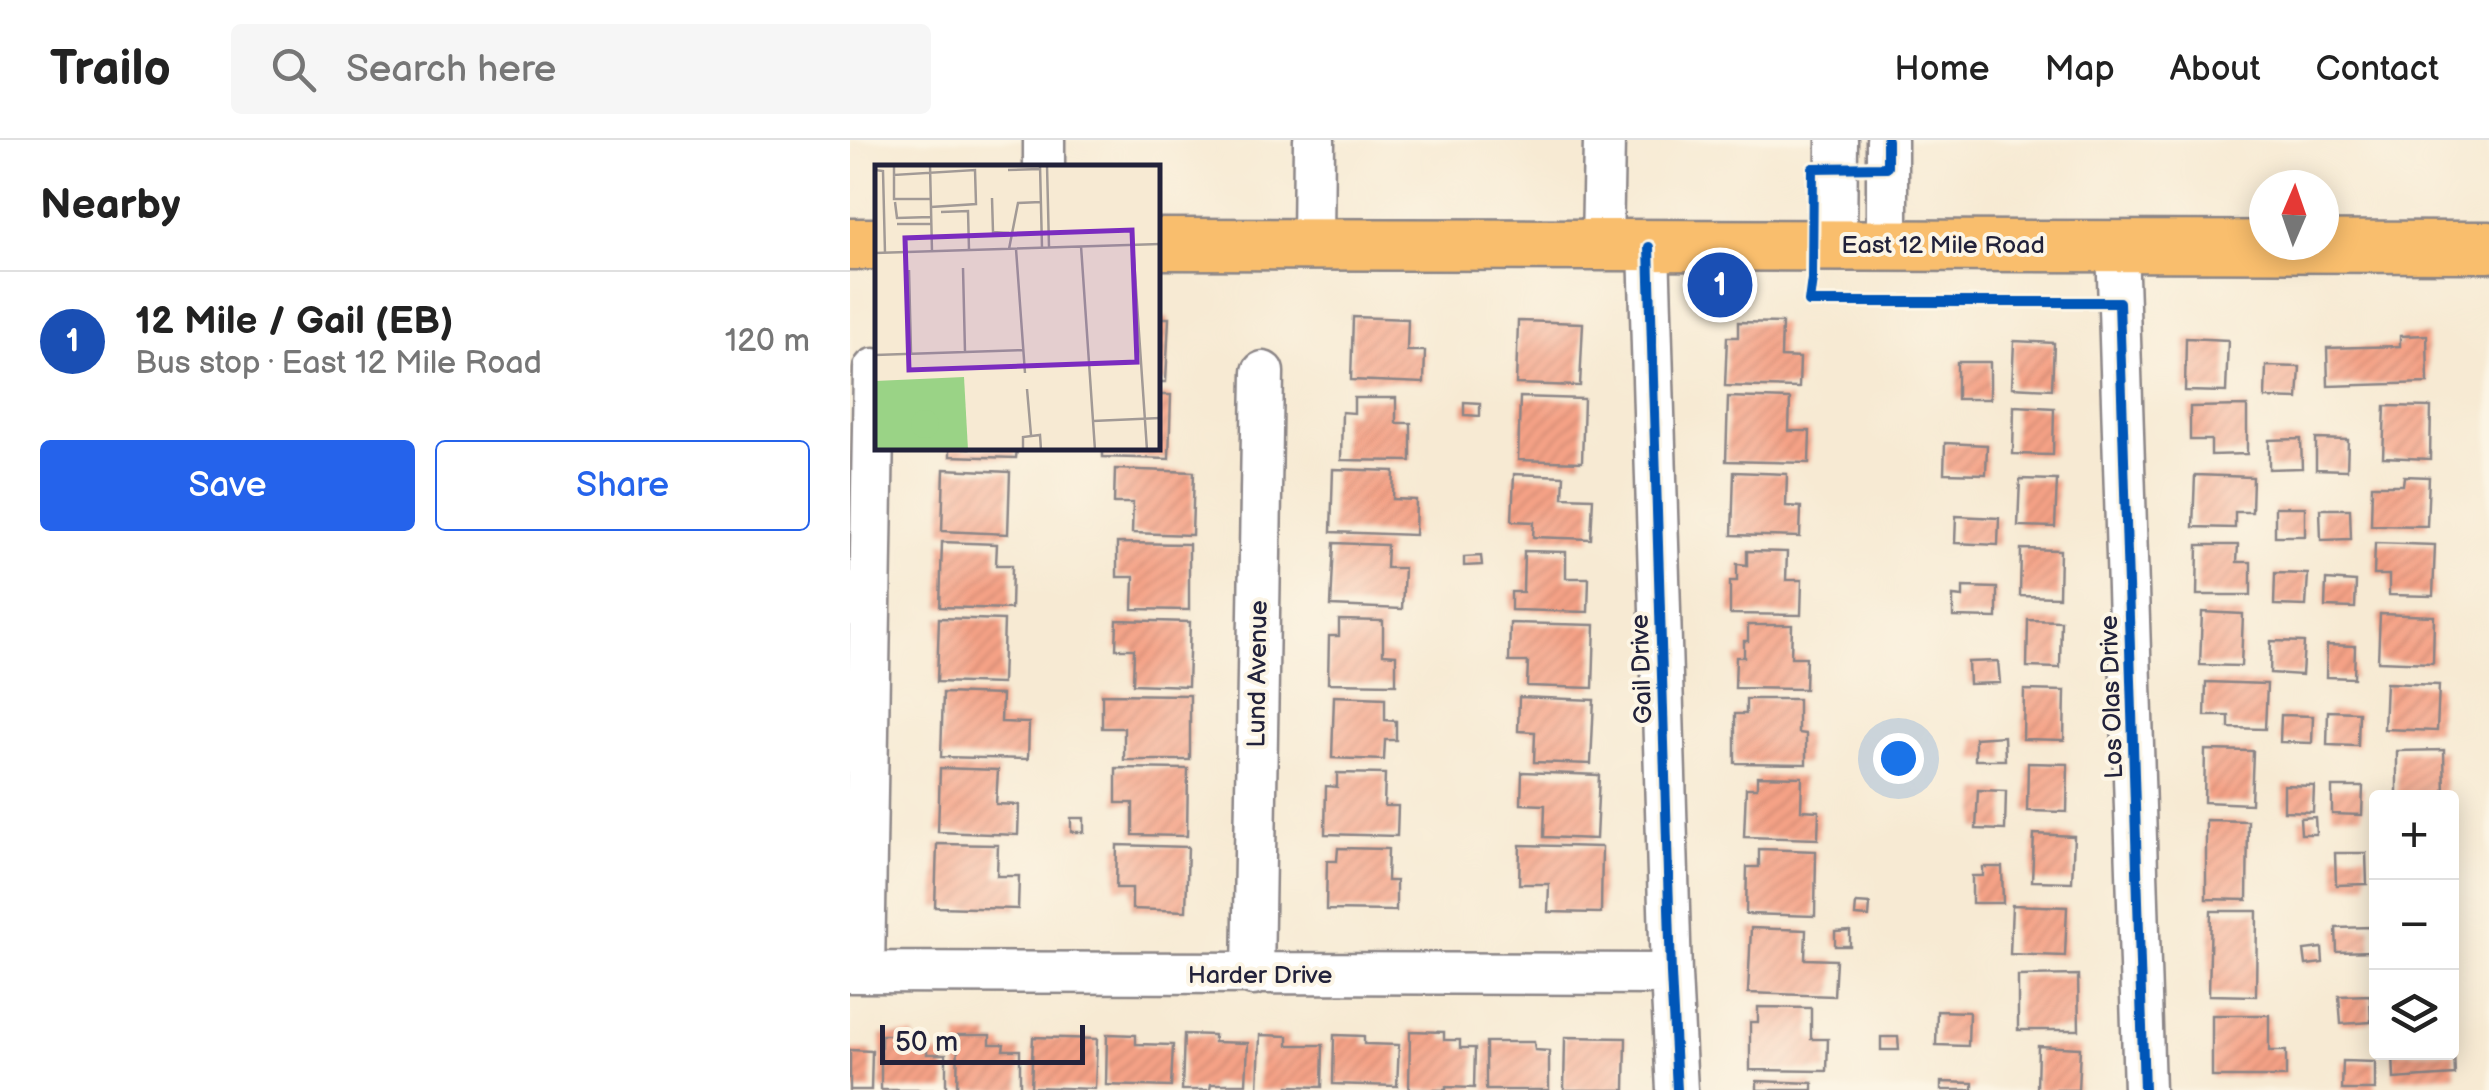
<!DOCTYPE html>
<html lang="en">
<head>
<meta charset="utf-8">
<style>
  :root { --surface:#fff; --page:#f6f6f6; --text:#222; --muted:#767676; --line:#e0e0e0; --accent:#2563eb }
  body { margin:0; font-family:"Balsamiq Sans",sans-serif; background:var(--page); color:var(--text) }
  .controls { position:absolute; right:30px; bottom:30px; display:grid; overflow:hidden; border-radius:10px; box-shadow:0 5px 25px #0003 }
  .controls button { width:90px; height:90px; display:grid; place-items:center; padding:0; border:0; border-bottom:2px solid var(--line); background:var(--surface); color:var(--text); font:50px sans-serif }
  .compass { position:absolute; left:1399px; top:30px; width:90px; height:90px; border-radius:50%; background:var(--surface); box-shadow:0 5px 25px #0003; rotate:2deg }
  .scale { position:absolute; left:30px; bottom:25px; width:205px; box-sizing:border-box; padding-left:10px; border:5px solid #22223b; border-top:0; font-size:28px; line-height:35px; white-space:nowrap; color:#22223b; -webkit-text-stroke:8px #fcf5e5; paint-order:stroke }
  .you { position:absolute; left:1048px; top:618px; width:35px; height:35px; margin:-25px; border:8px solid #fff; border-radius:50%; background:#1a73e8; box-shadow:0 0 0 15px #1a73e833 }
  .badge { display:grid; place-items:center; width:65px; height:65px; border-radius:50%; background:var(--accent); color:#fff; font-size:32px; font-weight:700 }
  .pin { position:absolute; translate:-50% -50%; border:5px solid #fff; box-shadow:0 2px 10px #0006 }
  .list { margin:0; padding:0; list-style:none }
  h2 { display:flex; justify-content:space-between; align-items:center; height:130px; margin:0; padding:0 40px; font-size:42px }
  h2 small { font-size:32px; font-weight:400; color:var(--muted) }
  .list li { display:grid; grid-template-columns:65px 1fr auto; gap:30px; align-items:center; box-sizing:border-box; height:140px; padding:0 40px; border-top:2px solid var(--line) }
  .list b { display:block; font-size:38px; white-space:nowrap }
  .list p { margin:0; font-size:32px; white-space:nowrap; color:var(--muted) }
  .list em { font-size:32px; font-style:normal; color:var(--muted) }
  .actions { display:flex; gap:20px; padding:30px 40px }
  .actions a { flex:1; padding:22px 0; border:2px solid var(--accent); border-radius:10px; text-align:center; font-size:35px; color:var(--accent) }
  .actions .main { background:var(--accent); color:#fff }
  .icon { flex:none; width:55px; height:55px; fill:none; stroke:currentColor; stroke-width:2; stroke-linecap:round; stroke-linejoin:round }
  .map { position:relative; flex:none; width:1639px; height:950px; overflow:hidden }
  header { display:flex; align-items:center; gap:60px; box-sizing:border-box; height:140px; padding:0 50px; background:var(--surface); border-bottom:2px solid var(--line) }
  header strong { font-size:48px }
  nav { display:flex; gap:55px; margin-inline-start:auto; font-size:35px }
  .search { width:700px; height:90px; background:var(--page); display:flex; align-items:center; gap:25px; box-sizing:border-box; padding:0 35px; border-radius:10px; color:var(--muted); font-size:38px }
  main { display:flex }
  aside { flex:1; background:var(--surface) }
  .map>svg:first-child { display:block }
  .building { fill:url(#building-hatch) }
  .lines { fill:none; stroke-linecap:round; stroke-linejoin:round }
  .minor-casing { stroke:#8c8687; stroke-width:45 }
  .major-casing { stroke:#8c8687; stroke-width:55 }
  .minor { stroke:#fff; stroke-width:40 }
  .major { stroke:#f9be6d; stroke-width:50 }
  .cycleway-casing { stroke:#fcf5e5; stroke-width:16 }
  .cycleway { stroke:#0057b8; stroke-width:10 }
  .labels { text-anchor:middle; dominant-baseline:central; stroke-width:8; stroke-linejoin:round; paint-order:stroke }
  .street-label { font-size:25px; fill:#22223b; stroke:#fcf5e5 }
  .inset-road { fill:none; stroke:#a29a96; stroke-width:2.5 }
  .view { fill:#7b2cbf; fill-opacity:0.15; stroke:#7b2cbf; stroke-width:5 }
  .inset-edge { fill:none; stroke:#22223b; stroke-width:5 }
</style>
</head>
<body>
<header>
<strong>Trailo</strong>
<div class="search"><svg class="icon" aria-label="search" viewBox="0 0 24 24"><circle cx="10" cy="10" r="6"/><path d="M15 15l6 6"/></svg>Search here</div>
<nav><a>Home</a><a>Map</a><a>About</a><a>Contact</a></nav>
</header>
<main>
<aside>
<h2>Nearby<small></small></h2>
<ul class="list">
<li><span class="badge" style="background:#1a4fb4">1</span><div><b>12 Mile / Gail (EB)</b><p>Bus stop · East 12 Mile Road</p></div><em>120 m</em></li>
</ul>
<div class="actions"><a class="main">Save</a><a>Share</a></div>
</aside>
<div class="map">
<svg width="1639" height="950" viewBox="0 0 1639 950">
  <defs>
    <pattern id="building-hatch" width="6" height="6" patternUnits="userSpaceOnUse" patternTransform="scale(2.5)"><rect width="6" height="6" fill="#f5a286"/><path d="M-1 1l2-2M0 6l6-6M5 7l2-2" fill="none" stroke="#d28b75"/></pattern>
  </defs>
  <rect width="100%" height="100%" fill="#fcf5e5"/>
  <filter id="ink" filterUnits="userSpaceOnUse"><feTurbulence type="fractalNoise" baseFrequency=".01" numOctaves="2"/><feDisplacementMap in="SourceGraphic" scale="20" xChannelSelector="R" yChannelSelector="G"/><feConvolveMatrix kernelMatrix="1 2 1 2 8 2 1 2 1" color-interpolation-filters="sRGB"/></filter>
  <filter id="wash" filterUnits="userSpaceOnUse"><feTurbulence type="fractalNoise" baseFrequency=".0048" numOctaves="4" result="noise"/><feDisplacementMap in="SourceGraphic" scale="40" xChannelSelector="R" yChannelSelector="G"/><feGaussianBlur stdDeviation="2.25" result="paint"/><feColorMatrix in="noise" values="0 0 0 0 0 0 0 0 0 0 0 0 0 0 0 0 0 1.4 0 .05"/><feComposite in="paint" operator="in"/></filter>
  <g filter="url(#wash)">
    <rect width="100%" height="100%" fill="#f7ead3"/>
    <g id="blocks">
      <path class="building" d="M503,177l55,2 -1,32h18l-1,32 -73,-3z
        M308,178h11l-3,64h-8z
        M668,181l65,2 -3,63 -64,-2z
        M888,182l44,1 -1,34 19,1 -1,30 -74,-2 2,-49h11z
        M1577,195l1,48 -100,3 -1,-38 73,-2v-10z
        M1336,198l42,2 -2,52 -41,-1z
        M1164,201l40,2 -2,46 -40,-2z
        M1107,222h33v37h-33z
        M1416,226l34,1 -2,32 -33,-1z
        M308,255h13l-2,64 -66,-2v-9h55z
        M670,257l64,2 -2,63 -64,-2z
        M878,257l62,2 -1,32h21l-1,32 -83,-2z
        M504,258h42v25h15v38l-70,-1 1,-48 12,1z
        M614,262l16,1v13l-16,-1z
        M1164,266l40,2 -1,47 -40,-1z
        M1397,266v48l-36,1v-15h-21v-33z
        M1535,266l46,1 -1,52 -47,-2z
        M1451,299l1,29 -33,1v-29z
        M1466,299l32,1 -1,30 -31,-1z
        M1095,303l42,2 -1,29 -42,-1z
        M100,308h67l-1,10 -66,-2z
        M94,329l66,3 -2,62 -66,-3z
        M265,329l79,3 -2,63 -60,-2 1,-30h-19z
        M483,329l61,2 -1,28 23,1 -1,35 -84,-3z
        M884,332l53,2 -1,32 15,1 -1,30 -68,-2z
        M664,334l50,2 -1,21 30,1 -2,41 -58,-2 1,-15 -22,-1z
        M1345,335l58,2 -1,35h-17v16l-42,-1z
        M1554,336l25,1 -2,49 -56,-1 1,-40h31z
        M1170,339l37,1 -2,47 -37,-1z
        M1425,367h30v29h-30z
        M1470,369h30l1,30 -30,1z
        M1106,376l43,2 -1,27 -43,-2z
        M92,402l55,2 -1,21h16l-1,44 -71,-2z
        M267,403l72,1v66l-56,-1 1,-32h-17z
        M484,403l53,2 -1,23h18l-2,41 -71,-3z
        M1525,403l60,2 -2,51 -44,-1v-20h-15z
        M1348,405h40l-1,17h14v33h-54z
        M1171,409l39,1 -1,47 -39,-1z
        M674,411l42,1v26h23l-1,34 -77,-2v-18h12z
        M897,411l40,1 -1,28h16l-1,35 -71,-1v-33h7v-17l10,1z
        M631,416l1,9 -18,1v-9z
        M1425,433l33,1 -2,32 -32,-1z
        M1476,440l30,2 -1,26 -30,-1z
        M1113,447l34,1v30l-44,-1v-21l10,1z
        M1352,472l41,2 -2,52 -41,-1z
        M1530,474l54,2 -1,47 -55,-2z
        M89,478l65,2 -2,64 -65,-2z
        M267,480l73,2 -2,64 -55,-2 1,-35h-18z
        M489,480l44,1v33l13,1v29l-68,-1 1,-47h10z
        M1178,480l33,1 -1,47 -33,-1z
        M660,483l85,2 -2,63 -66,-2 1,-24h-19z
        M898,485h44l-1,32h15l-1,32 -70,-1 1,-31h8v-16h4z
        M1421,501l33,1 -2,33 -32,-2z
        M1477,505l28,1 -1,32 -28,-1z
        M1148,521l2,22 -31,1 -1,-22z
        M1356,542l61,2 -2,45 -36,-1v-12h-24z
        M1536,543l53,2 -2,46 -53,-2z
        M1174,550l41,1 -1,49 -41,-1z
        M93,553l59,2 -1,27 28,1 -1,36 -87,-2z
        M252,554l88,1v65h-66v-32h-22z
        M484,556l51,2v22l11,1v19h-11l-1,20 -52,-2z
        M669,557l75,3 -3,64 -57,-2 1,-30 -17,-1z
        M896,559h52v34l8,1v30l-71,-1v-49h11z
        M1478,571l31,1 -1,34 -31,-1z
        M1431,575l32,1 -1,27 -32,-1z
        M1154,596l1,24h-30v-22z
        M1355,610l48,1 -2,53 -47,-2z
        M1594,610l1,48h-48v-47z
        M1178,623l40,1 -1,48 -40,-1z
        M90,628l58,2 -2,34 23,1 -1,30 -80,-3z
        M266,628l72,1 -1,67 -54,-1v-32h-17z
        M672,632l77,3 -3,64 -52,-2 1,-32 -24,-1z
        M487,633l48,1 -1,32h14l-1,30 -72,-2 1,-48 11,1z
        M907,636l45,1 -1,33 18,1 -1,28 -74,-2 2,-49h11z
        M1434,645l30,1 -1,26 -29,-1z
        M1482,647h31l-1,28 -30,-1z
        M1128,650l28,1 -1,39 -29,-1z
        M1465,677l1,17h-15l-1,-16z
        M221,678h13v14h-13z
        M1356,680l42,1 -1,79 -41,-1z
        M1184,694l40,2 -2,46 -40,-1z
        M87,704l61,1 -1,31h22l-1,33 -83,-2z
        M267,705l71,2 -2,64 -54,-2v-21h-16z
        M670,705l82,2 -1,66 -53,-1 1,-28h-30z
        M488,708l50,1 -1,32h9v30l-70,-1 1,-49h10z
        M909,709l57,2 -1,65 -69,-2 1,-47h12z
        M1485,713h31l1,31 -31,1z
        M1133,727h19l1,36h-31v-27h11z
        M1006,763l14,1 -1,13 -14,-1z
        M1162,765l55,2 -2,49 -55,-2z
        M1361,771h46l-1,85 -47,-1z
        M1521,787l1,24 -35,1 -1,-24z
        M901,788l55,2 -1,29 31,1 -2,36 -86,-3z
        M1000,791v15h-15v-14z
        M1472,808l1,15 -17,2 -2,-15z
        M1228,835l1,55h-61v-54z
        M1520,855l1,27 -30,2 -2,-28z
        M908,867l53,1v31h17l-1,32 -77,-1v-48h8z
        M1087,871l32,1 -1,34 -32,-1z
        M1362,875h57v36h17v26h-74z
        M560,891l34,1v8h16v8h15l-1,40 -28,-1v3h-37z
        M257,894l29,1v9l37,1 -2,42 -65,-2z
        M334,894l30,1v7l34,1 -2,41h-35l-1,6h-28z
        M31,895h33v12h13v7h19v36h-65z
        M108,895h32v9h14l-1,6h17v40h-63z
        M410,895l28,1v9h35l-1,42 -34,-1v4h-30z
        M484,895l30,1v8l35,1 -2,41 -64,-2z
        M183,897l64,2 -2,50 -64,-2z
        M715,897l61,1 -1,52h-61z
        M1031,897h17l1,13h-18z
        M636,902h48l1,8 14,1v39h-63z
        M1188,906l42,2 -2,42h-41z
        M0,910l22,1 -1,39h-21z
        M1543,912h61l1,23 -61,4z
        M1493,921l32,1v28h-33z
        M907,941l56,2v7h-56z
        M1091,942l32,1v7h-32z"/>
    </g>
  </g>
  <g filter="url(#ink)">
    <use href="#blocks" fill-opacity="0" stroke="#8c8687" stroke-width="2.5"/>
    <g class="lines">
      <defs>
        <path id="minor" d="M194,28v-28
          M463,105l1,-105
          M986,105l1,-105
          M1037,105v-105
          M1267,105l27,845
          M752,107l2,-107
          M799,107l22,727 6,116
          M0,832l821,2
          M14,832l10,-603
          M403,835l10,-603"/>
        <path id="major" d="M0,104h28
          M308,104l1331,3"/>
      </defs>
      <use href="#minor" class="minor-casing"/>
      <use href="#major" class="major-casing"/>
      <use href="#minor" class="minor"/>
      <use href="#major" class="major"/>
      <defs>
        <path id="cycleway" d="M1037,0v27l-74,1 -1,111 -3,23h310l25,788
          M799,107l22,727 6,116"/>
      </defs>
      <use href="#cycleway" class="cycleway-casing"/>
      <use href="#cycleway" class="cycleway"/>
    </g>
  </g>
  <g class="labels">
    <g class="street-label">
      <text x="1093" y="105">East 12 Mile Road</text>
      <text transform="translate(792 529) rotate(-92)">Gail Drive</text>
      <text transform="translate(408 534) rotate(-89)">Lund Avenue</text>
      <text transform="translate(1262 557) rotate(-92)">Los Olas Drive</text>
      <text x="410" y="835">Harder Drive</text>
    </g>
  </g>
  <g transform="translate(25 25)">
    <rect width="285" height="285" fill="#f7ead3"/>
    <path d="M89,212l4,73h-93v-69z" fill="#9ad386"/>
    <path d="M36 259a14 14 0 1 1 28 0a14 14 0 1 1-28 0Z" fill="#9ad386"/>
    <path class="inset-road" d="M19,0v10l81,-5 1,34 -45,3M55,0l2,87M165,0l2,83M172,0l2,82M0,5l8,1 2,82M133,5l32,-1M19,10v24h37M117,33l1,34 16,1M20,37l2,16 34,-1M66,47l27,-1 1,39M22,59h34M258,80l14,205M206,81l14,204M134,84l9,-46 23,-1M141,84l9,124M0,88l285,-9M88,103l2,84M34,105l2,83M0,190l148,-5M152,224l4,46M218,256l67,-3M148,285v-13l17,-2 1,15"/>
    <path class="view" d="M257,65l5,132 -228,8 -4,-132z"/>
    <rect width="285" height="285" class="inset-edge"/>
  </g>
</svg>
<div class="controls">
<button>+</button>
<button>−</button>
<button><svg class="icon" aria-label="layers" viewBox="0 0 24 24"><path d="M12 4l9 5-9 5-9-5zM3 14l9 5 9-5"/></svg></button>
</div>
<svg class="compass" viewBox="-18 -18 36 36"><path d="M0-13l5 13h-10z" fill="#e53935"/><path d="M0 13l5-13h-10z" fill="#767676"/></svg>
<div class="scale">50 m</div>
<div class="you"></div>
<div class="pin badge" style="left:870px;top:145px;background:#1a4fb4">1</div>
</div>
</main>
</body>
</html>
